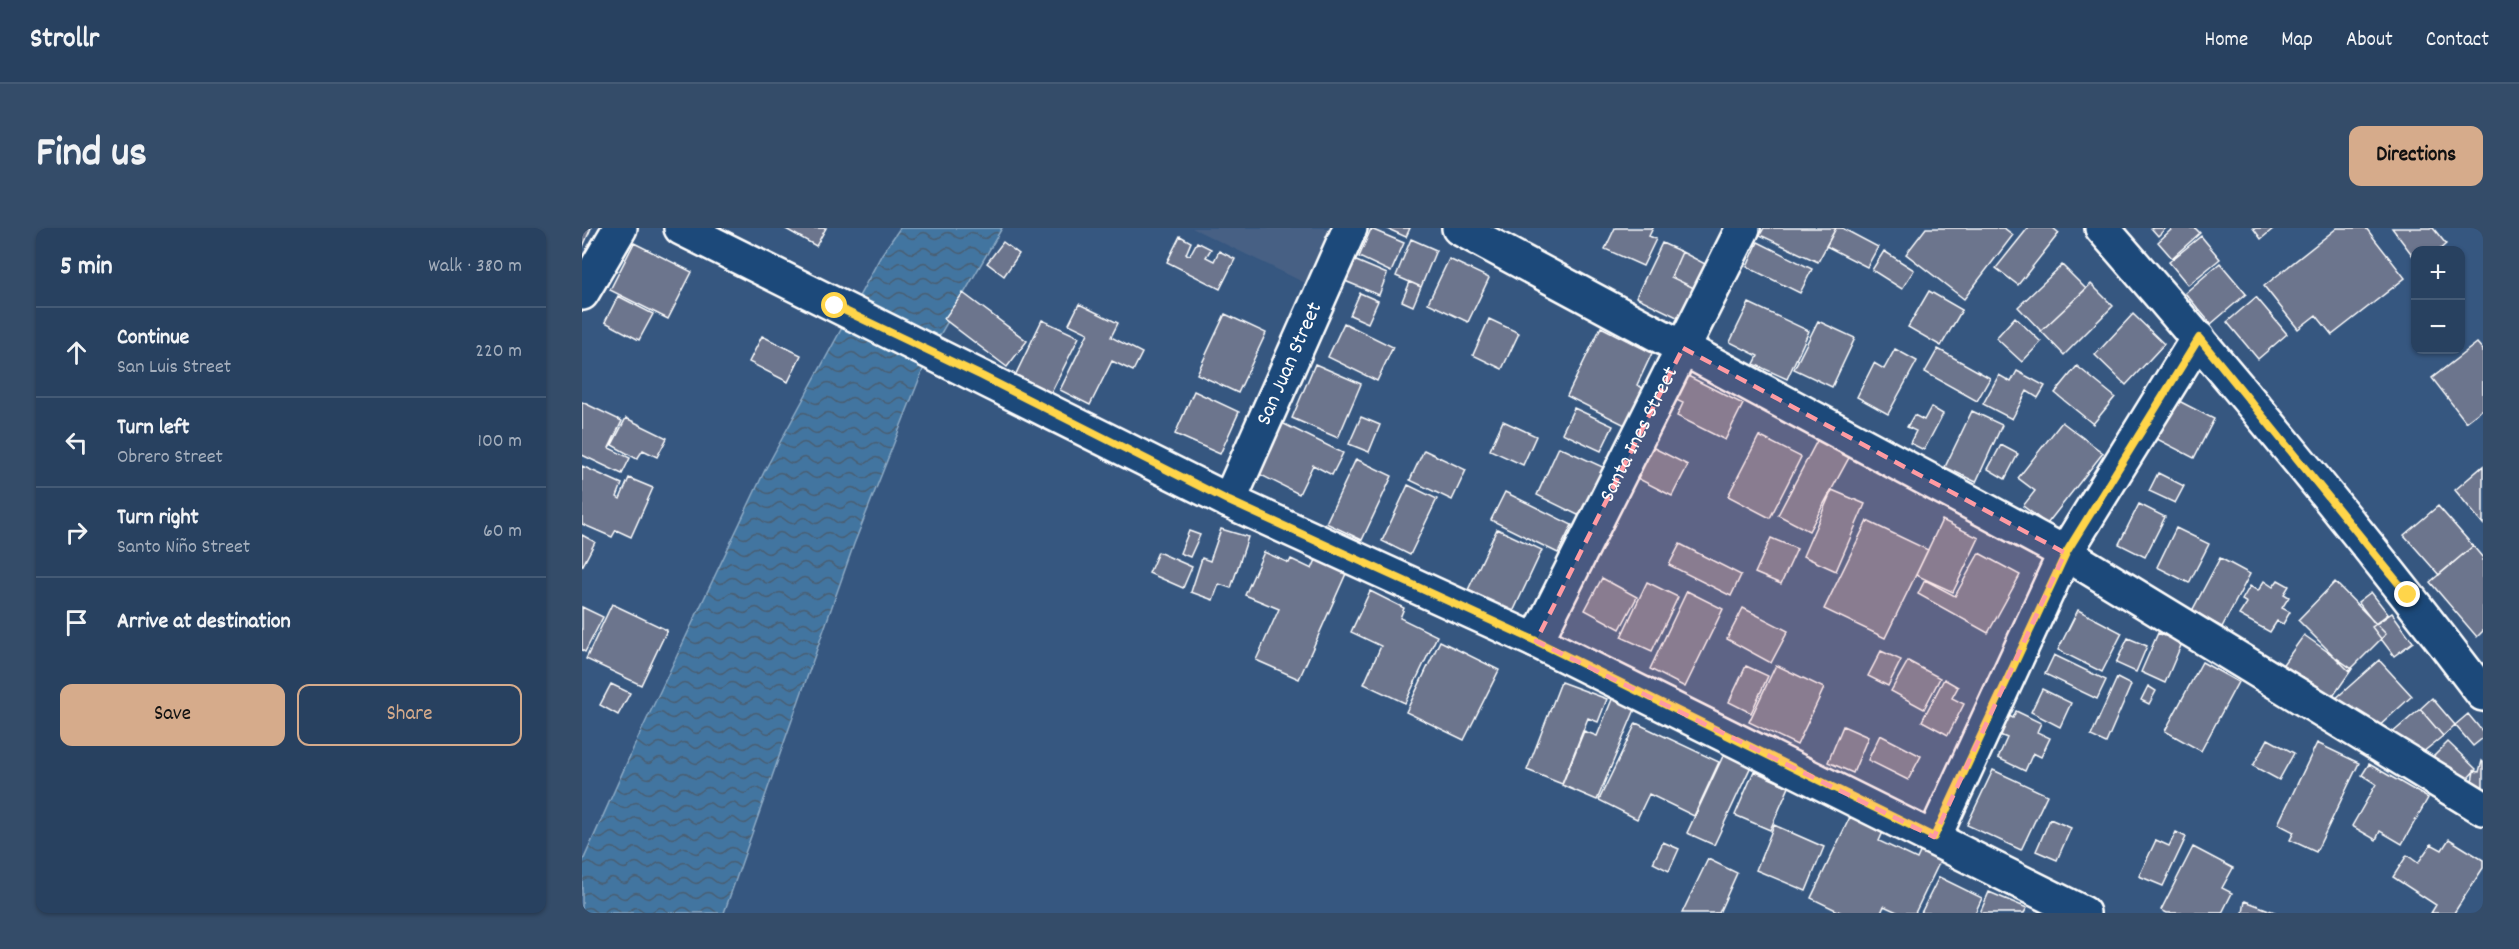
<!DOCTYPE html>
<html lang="en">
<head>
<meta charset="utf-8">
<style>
  :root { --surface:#284160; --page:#344c69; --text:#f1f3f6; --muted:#a5afbd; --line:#445a75; --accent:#d6ab8b }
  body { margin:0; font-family:Dekko,sans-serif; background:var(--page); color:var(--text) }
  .controls { position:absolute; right:18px; top:18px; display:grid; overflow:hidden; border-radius:12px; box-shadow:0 2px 4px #0004 }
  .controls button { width:54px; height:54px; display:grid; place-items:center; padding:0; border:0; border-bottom:2px solid var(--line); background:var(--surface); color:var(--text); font:30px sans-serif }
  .stop { position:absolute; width:18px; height:18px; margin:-14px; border:4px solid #ffd54a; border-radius:50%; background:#fff }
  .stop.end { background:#ffd54a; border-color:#fff; box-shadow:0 2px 6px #0008 }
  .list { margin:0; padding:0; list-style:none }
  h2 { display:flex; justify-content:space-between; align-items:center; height:78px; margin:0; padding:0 24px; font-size:26px }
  h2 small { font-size:20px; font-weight:400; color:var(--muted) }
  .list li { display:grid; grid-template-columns:39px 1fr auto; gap:18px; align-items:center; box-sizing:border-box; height:90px; padding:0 24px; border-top:2px solid var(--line) }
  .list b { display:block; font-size:22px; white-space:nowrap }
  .list p { margin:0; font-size:20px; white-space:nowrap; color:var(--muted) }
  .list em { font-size:20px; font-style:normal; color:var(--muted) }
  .actions { display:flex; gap:12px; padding:18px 24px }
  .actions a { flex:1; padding:14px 0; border:2px solid var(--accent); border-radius:12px; text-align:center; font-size:21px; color:var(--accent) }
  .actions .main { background:var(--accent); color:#111 }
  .icon { flex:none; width:33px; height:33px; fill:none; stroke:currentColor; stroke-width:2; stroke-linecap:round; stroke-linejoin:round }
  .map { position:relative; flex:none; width:1901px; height:685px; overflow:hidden; border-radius:12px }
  header { display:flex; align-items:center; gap:36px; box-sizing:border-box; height:84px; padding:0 30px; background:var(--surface); border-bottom:2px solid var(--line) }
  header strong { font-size:28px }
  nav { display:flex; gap:33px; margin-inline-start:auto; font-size:21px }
  .intro { display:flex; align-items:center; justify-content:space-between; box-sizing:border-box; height:144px; padding:0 36px }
  h1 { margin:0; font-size:42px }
  .button { padding:15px 27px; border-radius:12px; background:var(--accent); color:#111; font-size:21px; font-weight:700 }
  main { display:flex; gap:36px; padding:0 36px }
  aside { flex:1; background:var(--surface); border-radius:12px; box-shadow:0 2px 4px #0004 }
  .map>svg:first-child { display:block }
  .built { fill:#466084 }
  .water { fill:url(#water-waves); stroke:#8eacc6; stroke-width:1.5 }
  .building { fill:#6c748d; stroke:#fff; stroke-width:1.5 }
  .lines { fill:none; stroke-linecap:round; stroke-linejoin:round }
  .minor-casing { stroke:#fff; stroke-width:38 }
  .minor { stroke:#1f4a7a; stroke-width:33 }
  .route { stroke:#ffd54a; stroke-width:8 }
  .marked { fill:#ff9aa2; fill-opacity:0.2; stroke:#ff9aa2; stroke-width:4.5; stroke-dasharray:12 8; stroke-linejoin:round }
  .labels { text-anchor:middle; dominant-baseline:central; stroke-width:4.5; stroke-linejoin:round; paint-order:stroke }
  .street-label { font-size:22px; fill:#fff; stroke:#1f4a7a }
</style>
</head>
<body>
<header>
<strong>Strollr</strong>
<nav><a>Home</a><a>Map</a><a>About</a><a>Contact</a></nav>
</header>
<div class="intro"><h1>Find us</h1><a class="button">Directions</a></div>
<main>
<aside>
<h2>5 min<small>Walk · 380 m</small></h2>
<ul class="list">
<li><svg class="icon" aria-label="ahead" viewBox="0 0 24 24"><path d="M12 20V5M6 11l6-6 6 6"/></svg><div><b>Continue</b><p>San Luis Street</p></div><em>220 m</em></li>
<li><svg class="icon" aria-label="left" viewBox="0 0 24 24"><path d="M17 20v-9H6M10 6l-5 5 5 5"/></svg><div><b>Turn left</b><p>Obrero Street</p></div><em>100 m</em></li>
<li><svg class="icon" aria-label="right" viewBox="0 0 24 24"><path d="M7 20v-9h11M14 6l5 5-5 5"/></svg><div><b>Turn right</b><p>Santo Niño Street</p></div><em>60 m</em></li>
<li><svg class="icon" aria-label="arrive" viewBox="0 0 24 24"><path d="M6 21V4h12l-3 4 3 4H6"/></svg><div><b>Arrive at destination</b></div></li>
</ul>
<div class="actions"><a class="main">Save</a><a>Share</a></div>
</aside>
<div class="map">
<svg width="1901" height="685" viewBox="0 0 1901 685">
  <defs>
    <pattern id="water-waves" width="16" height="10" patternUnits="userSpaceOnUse" patternTransform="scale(1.5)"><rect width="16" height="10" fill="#4374a0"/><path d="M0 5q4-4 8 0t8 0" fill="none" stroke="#485e72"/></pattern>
  </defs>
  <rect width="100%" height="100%" fill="#365780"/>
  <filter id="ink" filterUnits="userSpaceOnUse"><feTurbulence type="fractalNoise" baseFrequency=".0167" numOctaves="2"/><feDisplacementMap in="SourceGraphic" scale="12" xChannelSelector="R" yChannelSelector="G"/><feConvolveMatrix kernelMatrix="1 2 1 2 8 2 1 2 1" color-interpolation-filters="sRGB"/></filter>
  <g filter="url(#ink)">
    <path class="built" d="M610,0h139l-26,55z"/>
    <path class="water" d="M318,0h102l-72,124 -76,192 -130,369h-142v-50l55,-123 128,-270 117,-216z"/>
    <path class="building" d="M0,0h9l-9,21z
      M202,0h42l-10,18z
      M804,0h24l-4,9z
      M1033,0h38l-4,8 7,3 -13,27 -38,-17z
      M1182,0h72l-18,34 -58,-27z
      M1254,0h6l36,19 -11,20 -41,-21z
      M1344,0h78l9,7 -49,64 -58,-45z
      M1446,0h25l6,5 -41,52 -22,-17z
      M1569,0h15l-8,8z
      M1591,0h22l5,5 -28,25 -14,-16z
      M1671,0h21l-13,11z
      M1755,0h29l39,50 -73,57 -16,-20 -18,14 -34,-43z
      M1810,0h41l13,16 -7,6h-23v10z
      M789,1l33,14 -13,29 -32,-15z
      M598,8l11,6 -5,12 4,1 7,-13 14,7 -5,8 8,4 5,-10 16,8 -15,30 -53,-27z
      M1619,8l19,23 -32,26 -19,-23z
      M829,11l25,11 -15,37 -25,-11z
      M421,14l16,12 -15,22 -17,-13z
      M1176,14l54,27 -12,24 -53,-26z
      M52,15l58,29 -24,47 -58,-29z
      M1080,15l20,9 -11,25 29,14 -15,30 -49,-24z
      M1302,23l30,19 -12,19 -30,-19z
      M1100,24l29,15 -11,24 -29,-14z
      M867,31l40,19 -21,44 -40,-19z
      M772,32l33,14 -8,21 -34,-14z
      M1638,35l26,31 -35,30 -26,-31z
      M1480,37l24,24 -45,42 -23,-24z
      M828,54l11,5 -8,19 -11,-5z
      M1509,56l22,22 -49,49 -23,-24z
      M1347,63l33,19 -21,36 -33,-19z
      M381,65l64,48 -20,26 -63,-48z
      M778,65l18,8 -10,22 -18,-8z
      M36,68l35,18 -14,26 -34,-18z
      M1674,69l31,37 -29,25 -31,-37z
      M1167,75l60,28 -22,48 -33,-15 4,-8 -28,-14z
      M497,76l39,19 -7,14 31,16 -9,18 -21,-10 -22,44 -30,-15 28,-57 -19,-9z
      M643,86l41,19 -28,60 -41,-19z
      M1551,86l31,30 -38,41 -31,-30z
      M1433,89l26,25 -19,20 -26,-24z
      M907,91l30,14 -17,36 -29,-14z
      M460,92l37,17 -30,60 -36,-17z
      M1236,93l37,17 -23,49 -38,-18z
      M762,95l49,24 -16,34 -49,-24z
      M1019,99l51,26 -15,32 10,5 -18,37 -62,-31z
      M180,108l39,19 -13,27 -39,-20z
      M1895,115l6,7v59l-17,13 -34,-44z
      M1313,121l22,12 -29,53 -31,-17 17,-34 10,6z
      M1356,121l52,29 -13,23 -52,-29z
      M733,136l46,20 -23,54 -46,-20z
      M1495,138l38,31 -22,27 -38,-31z
      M1435,143l28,15 -7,12 -11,-7 -15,28 -29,-15 16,-29 12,7z
      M1102,146l59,30 -18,36 -48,-24 6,-13 -11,-5z
      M612,163l45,21 -19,42 -45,-20z
      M1595,172l37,19 -20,39 -37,-19z
      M0,174l40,19 -13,27 21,10 -8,16 -40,-19z
      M1349,179l12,7 -19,36 -14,-7 6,-12 -9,-4 7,-12 10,5z
      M992,180l39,18 -12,25 -39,-18z
      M1390,183l30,14 -26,57 -31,-15z
      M779,189l19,8 -11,27 -20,-8z
      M44,190l41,20 -10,19 -14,-7 -6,9 -25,-14z
      M921,193l33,15 -13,29 -33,-15z
      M1480,194l41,31 -56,71 -24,-18 12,-15 -17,-13z
      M700,195l61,30 -11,22 -19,-10 -14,29 -42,-21z
      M1177,208l42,21 -31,61 -42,-22z
      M1237,209l32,17 -42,77 -31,-16z
      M1066,217l40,20 -16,31 -39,-20z
      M1419,217l17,9 -13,25 -17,-10z
      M977,219l48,22 -23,49 -47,-23z
      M842,222l42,20 -14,30 -42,-20z
      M774,231l36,17 -30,64 -36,-17z
      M0,238l40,18 -5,13 3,2 9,-21 24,10 -22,49 -15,-7 -4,7 -30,-13z
      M1901,238v58l-28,-34z
      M1576,245l26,13 -9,17 -26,-12z
      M826,257l29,14 -27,56 -28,-14z
      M1250,262l33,14 -29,67 -33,-15z
      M923,264l67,33 -14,28 -67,-33z
      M1557,276l26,13 -20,40 -26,-13z
      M1856,278l35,40 -34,29 -35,-40z
      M1360,292l37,18 -26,54 -37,-17z
      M1285,293l61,29 -43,88 -61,-29z
      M1594,300l33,16 -20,39 -32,-16z
      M639,301l27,8 -17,51 -12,-4 -6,16 -22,-8 11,-34 8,3z
      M915,301l45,21 -29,62 -45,-22z
      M607,303l11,4 -10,22 -10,-4z
      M0,307l13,7 -13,25z
      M1189,310l26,11 -16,35 -26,-11z
      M1098,316l61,31 -10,21 -62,-31z
      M1891,318l10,12v73l-6,6 -47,-55z
      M576,324l34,15 -9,21 -34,-15z
      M682,324l25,11 2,-4 21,10 6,-14 30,14 -49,110 -43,-19 23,-51 -34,-14z
      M1397,325l41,22 -32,58 -70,-39 7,-14 30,16z
      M1638,330l30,16 -28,53 -30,-16z
      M1020,350l35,19 -17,32 -35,-19z
      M1696,352l11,6 -5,8 5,3 -7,11 8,4 -7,12 -6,-3 -7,11 -31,-17 8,-12 -5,-3 8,-14 8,5 6,-10 9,6z
      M1065,354l31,15 -26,54 -31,-14z
      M1753,354l51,52 -37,37 -51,-51z
      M788,363l34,17 -4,10 37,18 -32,67 -41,-19 17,-38 -30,-14z
      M1105,363l36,18 -38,78 -35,-18z
      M1789,364l17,22 -13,10 -17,-22z
      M30,376l55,26 -26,55 -55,-26z
      M0,379l21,10 -18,35 -3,-2z
      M1161,380l45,23 -17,32 -44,-24z
      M1496,382l44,23 -20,39 -44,-22z
      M1810,385l21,29 -19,14 -22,-29z
      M1576,405l24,10 -17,40 -24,-11z
      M1722,407l48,34 -23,33 -48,-35z
      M1546,410l19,8 -11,26 -20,-9z
      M858,413l59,29 -35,70 -58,-28z
      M1299,423l20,9 -13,26 -20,-10z
      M1472,427l52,25 -9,19 -52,-25z
      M1797,432l33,36 -36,33 -14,-15 -8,8 -20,-22z
      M1326,433l32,17 -16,31 -33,-18z
      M1620,434l36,20 -37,69 -36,-20z
      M1194,437l48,23 -27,57 -48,-23z
      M1164,438l22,10 -17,37 -22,-11z
      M1535,450l14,7 -25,58 -15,-7z
      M1362,451l14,8 -6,11 12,6 -16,31 -26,-14z
      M979,454l46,17 -9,23 -10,-4 -26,66 -35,-14z
      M29,456l19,9 -12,22 -18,-10z
      M1566,458l8,5 -7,13 -8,-4z
      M1460,461l29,14 -11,24 -29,-15z
      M1031,469l23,10 -39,93 -35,-15 22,-54 13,5z
      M1850,470l23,27 -12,11 -23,-27z
      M1838,481l23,27 -20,16 -5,-5 -9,8 -18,-21z
      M1434,483l25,12 -4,9 13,6 -9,19 -8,-4 -8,18 -27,-13 9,-20 -12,-5 8,-20 10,5z
      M1886,486l15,18v6l-10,8 -18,-21z
      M1054,495l83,39 -25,54 -45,-22 -12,25 -38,-19z
      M1261,498l25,11 -15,36 -25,-11z
      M1298,507l41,21 -13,24 -40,-20z
      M1686,511l26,14 -15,27 -26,-14z
      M1866,514l28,27 -16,18 -29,-28z
      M1735,515l42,20 -43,89 -26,-12 4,-8 -16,-8z
      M1142,526l27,12 -37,79 -27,-12z
      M1900,533l1,1v34l-12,-10 3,-15 5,1z
      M1787,536l59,34 -26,46 -22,-13 -4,9 -24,-14 24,-42 -14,-9z
      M1411,542l54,25 -26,55 -54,-25z
      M1172,543l35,16 -19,43 -35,-15z
      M1268,589l33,15 -4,9 38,18 5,-11 20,9 -27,56h-16l-15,-7 -3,7h-39l-31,-15z
      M1468,591l21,9 -14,32 -21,-9z
      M1192,597l50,22 -18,44 -50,-21z
      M1594,604l10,5 -23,49 -24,-10 17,-36 13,6z
      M1867,611l34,21v8l-29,45h-23l5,-8 -43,-28 14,-22 11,8 13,-19 11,6z
      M1081,614l16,7 -10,22 -16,-8z
      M1611,619l40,21 -11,20 10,5 -10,20h-55l-6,-3z
      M1126,631l29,14 -18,40h-37z
      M1357,649l43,21 -7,15h-54z
      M1407,664l38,16 -3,5h-44z
      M1663,673l32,12h-34z"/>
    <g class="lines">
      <defs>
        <g id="minor">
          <path d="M99,0l548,273 307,140 547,272"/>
          <path d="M877,0l606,325 418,255"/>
          <path d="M1520,0c132,151 260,306 381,466"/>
          <path d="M0,65l38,-65"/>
          <path id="s1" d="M647,273l121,-273"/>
          <path id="s2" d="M954,413l207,-413"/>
          <path d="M1352,609l131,-284 133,-215"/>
        </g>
      </defs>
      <use href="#minor" class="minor-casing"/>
      <use href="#minor" class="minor"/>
    </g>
  </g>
  <g class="lines" filter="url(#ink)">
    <path class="route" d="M253,78l147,70 247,125 307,140 398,196 132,-284 133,-215 209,257"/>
  </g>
  <path class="marked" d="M1101,120l382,205 -131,284 -398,-196z"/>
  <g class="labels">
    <g class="street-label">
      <text stroke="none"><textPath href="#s1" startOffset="150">San Juan Street</textPath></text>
      <text stroke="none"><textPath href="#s2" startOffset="231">Santa Ines Street</textPath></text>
    </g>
  </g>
</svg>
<div class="controls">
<button>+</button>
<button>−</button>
</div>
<div class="stop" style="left:253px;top:78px"></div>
<div class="stop end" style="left:1826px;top:367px"></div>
</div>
</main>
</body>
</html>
